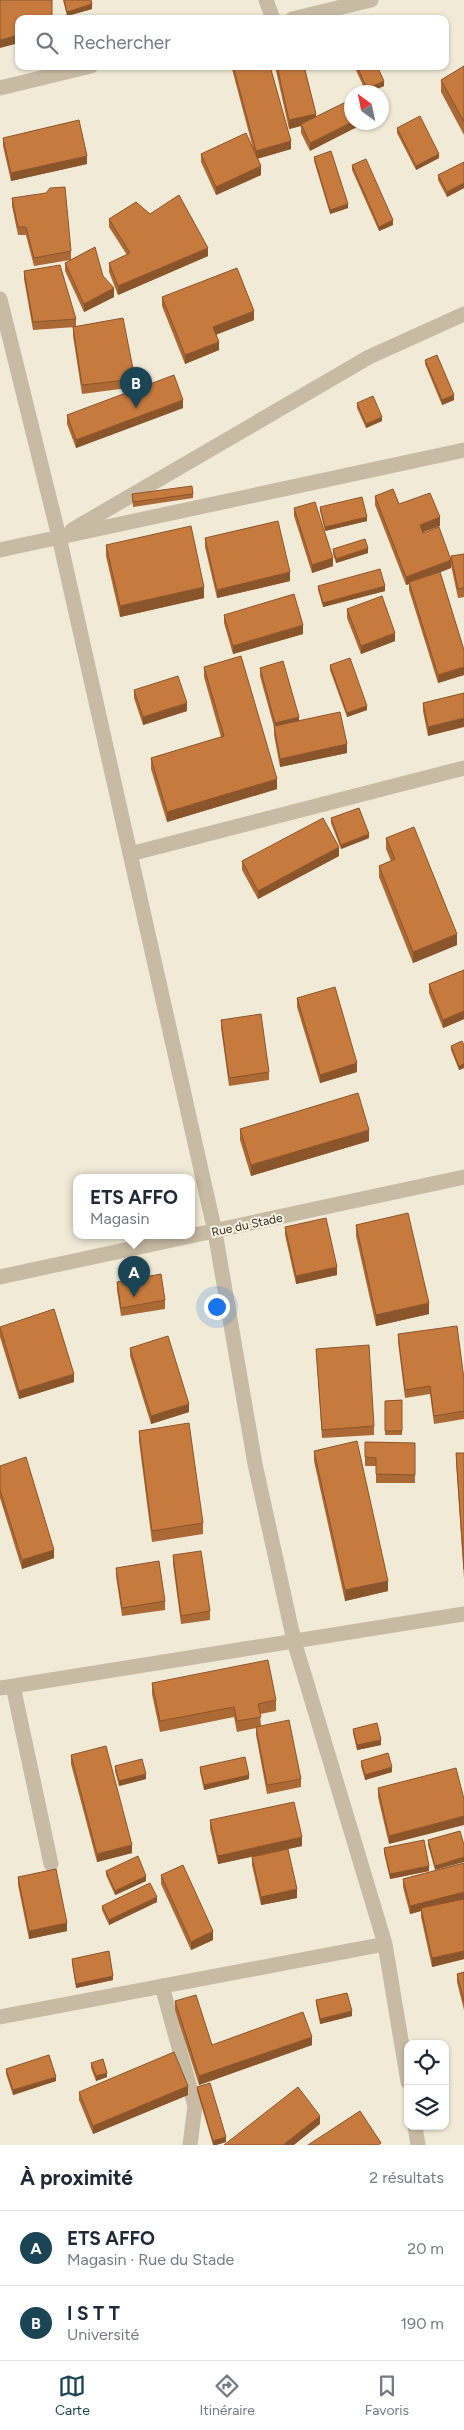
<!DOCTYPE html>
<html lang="fr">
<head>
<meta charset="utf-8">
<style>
  :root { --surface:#fff; --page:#f2f2f3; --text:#1f2937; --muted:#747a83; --line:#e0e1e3; --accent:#1b4555 }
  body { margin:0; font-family:Figtree,sans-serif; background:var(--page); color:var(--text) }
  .controls { position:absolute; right:15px; bottom:15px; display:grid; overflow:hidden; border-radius:10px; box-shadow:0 1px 4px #0004 }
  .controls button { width:45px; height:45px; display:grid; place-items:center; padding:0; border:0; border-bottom:1px solid var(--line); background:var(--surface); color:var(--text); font:25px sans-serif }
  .compass { position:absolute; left:344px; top:85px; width:45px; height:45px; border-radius:50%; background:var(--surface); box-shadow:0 1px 4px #0004; rotate:327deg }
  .you { position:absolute; left:216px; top:1306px; width:18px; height:18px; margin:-12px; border:4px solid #fff; border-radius:50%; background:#1a73e8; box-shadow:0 0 0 8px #1a73e833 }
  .badge { display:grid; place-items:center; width:32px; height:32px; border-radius:50%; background:var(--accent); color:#fff; font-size:16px; font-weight:700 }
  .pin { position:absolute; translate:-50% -41px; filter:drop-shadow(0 1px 2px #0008) }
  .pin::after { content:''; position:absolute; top:26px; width:18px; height:15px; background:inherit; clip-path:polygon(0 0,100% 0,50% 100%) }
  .popup { position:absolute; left:73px; top:1174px; width:122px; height:65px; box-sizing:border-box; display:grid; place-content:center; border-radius:10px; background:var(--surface); filter:drop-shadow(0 1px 4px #0005); font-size:16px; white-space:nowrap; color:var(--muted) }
  .popup b { font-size:19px; color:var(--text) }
  .popup::after { content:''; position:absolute; left:50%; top:100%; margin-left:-10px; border:10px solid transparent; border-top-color:var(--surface) }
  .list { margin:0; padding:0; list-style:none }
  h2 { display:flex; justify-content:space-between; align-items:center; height:65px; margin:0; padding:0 20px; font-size:21px }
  h2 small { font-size:16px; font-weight:400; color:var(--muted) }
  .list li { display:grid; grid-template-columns:32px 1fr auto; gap:15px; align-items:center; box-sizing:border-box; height:75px; padding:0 20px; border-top:1px solid var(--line) }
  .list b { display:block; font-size:19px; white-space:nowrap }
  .list p { margin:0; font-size:16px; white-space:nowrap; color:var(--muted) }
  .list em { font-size:16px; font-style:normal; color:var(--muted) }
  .icon { flex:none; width:28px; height:28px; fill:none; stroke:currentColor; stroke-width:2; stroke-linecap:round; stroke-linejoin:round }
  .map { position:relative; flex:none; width:464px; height:2145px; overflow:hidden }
  .search { position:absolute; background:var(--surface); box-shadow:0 1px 4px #0004; left:15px; right:15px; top:15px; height:55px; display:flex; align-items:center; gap:12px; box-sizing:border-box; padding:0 18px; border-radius:10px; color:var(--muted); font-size:19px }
  .sheet { height:215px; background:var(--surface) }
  nav { display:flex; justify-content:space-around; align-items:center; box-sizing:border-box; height:70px; border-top:1px solid var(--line); background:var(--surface); font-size:14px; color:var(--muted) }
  nav a { display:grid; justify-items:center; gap:2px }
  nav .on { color:var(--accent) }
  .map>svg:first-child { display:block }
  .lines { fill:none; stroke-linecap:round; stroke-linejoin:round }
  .minor { stroke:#c8bba3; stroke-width:15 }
  .wall { fill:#ab6935 }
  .shaded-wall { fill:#8b552b }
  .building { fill:#c77a3e; stroke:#8b552b }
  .labels { text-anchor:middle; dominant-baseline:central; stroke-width:4; stroke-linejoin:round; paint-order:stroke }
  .street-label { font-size:12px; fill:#332c25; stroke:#f9f3e3 }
</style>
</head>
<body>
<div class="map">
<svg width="464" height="2145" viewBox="0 0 464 2145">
  <rect width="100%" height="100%" fill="#f1ead7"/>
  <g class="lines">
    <path class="minor" d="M266,0l7,19
      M292,19l79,-19
      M0,88l91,-22
      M0,299l59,238 156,695 40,232 39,177 91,303 23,138
      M72,530l297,-173 95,-43
      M0,550l464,-100
      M130,854l334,-86
      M0,1277l464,-100
      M13,1686l38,178
      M0,1688l464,-74
      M162,1986l33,120 -5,39
      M0,2017l385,-73
      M415,2126l3,19"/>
  </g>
  <path class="wall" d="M63,0h28l1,9 -25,7z
    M232,66h38l21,83 -34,10 4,16 -45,20 -15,-33v-8l53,-2 -22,-83z
    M275,66h29l12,48 -6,37 -9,-18v-7l-12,3z
    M354,66h23l7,20 -11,5 -7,1z
    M464,66v69l-23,-43v-12z
    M397,128l42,30 -23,12 -19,-37z
    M3,138l84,26 -76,17 -8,-35z
    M314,157l34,51 -18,6 -16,-53z
    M464,162v26l-17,9 -9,-17v-5z
    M352,165l41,60 -14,6 -27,-61z
    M12,198l59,53v8l32,17 11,21 -30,15 -19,-41v-8l5,-3 -36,6 -8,-31h-8l-6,-29z
    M150,214l58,42 -90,39 -9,-23v-9l18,-8 -18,-28v-8z
    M24,271l52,48v8l59,52v8l-53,7 -9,-58v-9h2l-42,3 -9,-51z
    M162,297l92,23 -38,14 3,16 -34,14 -23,-58z
    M425,360l29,40 -12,5 -17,-41z
    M357,403l25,18 -16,7 -9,-20z
    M183,408l-107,40 -9,-24v-9z
    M132,494h61v4l-60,9z
    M375,496l24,8 41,22 -17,6 28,36 -11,4 24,78v25l-26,8 -29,-93v-6l-3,1 -31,-80z
    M320,507l47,14 -42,10 -5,-20z
    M294,508l39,58 -21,7 -18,-57z
    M205,538l85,43 -73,17 -12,-51z
    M106,545l98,53 -84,19 -14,-61z
    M333,549l35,4 -32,10 -3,-9z
    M464,554v43l-6,1 -7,-33v-9z
    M318,586l67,5 -62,16 -5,-17z
    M347,609l48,32 -34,13 -14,-36z
    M224,615l79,19 -70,20 -9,-31z
    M330,665l37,45 -20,7 -17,-47z
    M204,667l73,122 -110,33 -16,-53v-11l70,-21 -17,-60z
    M260,668l39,53 48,32 -67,14 -6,-32v-8l-14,-51z
    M134,690l53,21 -44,14 -9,-27z
    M464,693l-36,43 -5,-25v-8z
    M331,818l38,20 -28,11 -10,-26z
    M386,838l71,107 -44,18 -34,-86v-11l12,-5 -5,-12z
    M339,856l-81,43 -16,-29v-9z
    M464,970v49l-21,9 -14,-35v-9z
    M297,998l60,74 -37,11 -23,-76z
    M221,1020l48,52v8l-40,6 -8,-58z
    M464,1045v23l-5,2 -8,-20v-4z
    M240,1129l129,12 -118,35 -11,-36z
    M356,1225l73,89 -53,12 -20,-90z
    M285,1227l52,48 -41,9 -11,-49z
    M117,1282l48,18v9l-44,7 -4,-26z
    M0,1327l74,55 -55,17 -19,-62z
    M398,1334l66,45v40l-30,5 -4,-30 -25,4 -7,-56z
    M130,1348l59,64 -38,12 -21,-68z
    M316,1349l58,77v9l-52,3z
    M402,1400v35h-17v-34z
    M139,1431l64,92v11l-51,8 -13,-101z
    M365,1442l50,1v40h-39v-17h-11z
    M314,1451l74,140 -43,10 -31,-140z
    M456,1453h8v125l-8,-116z
    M0,1466l54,92 -32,11 -22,-71z
    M173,1555l37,56v9l-29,4 -8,-60z
    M116,1568l49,33v9l-43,6 -6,-40z
    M152,1683l124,17v11l-16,3 1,12 40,53v8l-34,7 -11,-59v-7l-19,4 -3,-15 -74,15 -8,-38z
    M353,1729l28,16 -24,5 -4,-17z
    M71,1755l61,98 -35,9 -26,-98z
    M361,1761l31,11 -27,8 -4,-14z
    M115,1766l31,13 -27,7 -4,-15z
    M200,1767l49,12 -45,11 -4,-18z
    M378,1788l86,11 -75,45 -11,-47z
    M210,1820l92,26 -84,18 -8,-35z
    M460,1831l-25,39 -7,-25v-5z
    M384,1848l45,23 -39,8 -6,-26z
    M252,1857l45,41 -36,7 -9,-40z
    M464,1863v96l-32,8 -11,-50v-6l-11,3 -7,-27v-8z
    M106,1871l40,10 -31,14 -9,-20z
    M161,1875l52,65 -22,10 -30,-66z
    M18,1877l49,54 -38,8 -11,-54z
    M157,1902l-48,23 -7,-15v-4z
    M72,1959l41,21 -37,8 -4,-24z
    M464,1972v38l-7,-28v-8z
    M316,2000l36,16 -32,8 -4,-20z
    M175,2001l37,44h100l-113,40 -24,-75z
    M91,2063l16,14 -11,4 -5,-13z
    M6,2069l50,12 -43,14 -7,-21z
    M197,2087l29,55 -10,3h-3l-16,-54z
    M79,2092l109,3 -95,39 -14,-34z"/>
  <path class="shaded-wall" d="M92,4v5l-25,7v-4z
    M19,35v8l-19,5v-8z
    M384,81v5l-17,6v-3z
    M316,114v8l-15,2v2l-12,3v-9z
    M352,122h15l-57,29v-8z
    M291,141v8l-35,10v-8z
    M439,154v4l-23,12v-4z
    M87,156v8l-76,17v-8z
    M261,166v9l-45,20v-8z
    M464,183v5l-17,9v-5z
    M348,204v4l-18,6v-4z
    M393,220v5l-14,6v-4z
    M208,248v8l-90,39v-9z
    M114,288v9l-30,15v-8z
    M254,311v9l-41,16v-9z
    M219,342v8l-34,14v-9z
    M454,395v5l-12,5v-5z
    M183,400v8l-107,40v-8z
    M382,417v4l-16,7v-4z
    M367,517v4l-42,10v-4z
    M440,517v9l-20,7v-8z
    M368,548v5l-32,10v-4z
    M333,558v8l-21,7v-8z
    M451,560v8l-41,16 -1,-2v2l-3,1v-8z
    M290,572v9l-73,17v-8z
    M385,586v5l-62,16v-4z
    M204,587v11l-84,19v-11z
    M303,625v9l-70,20v-8z
    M395,633v8l-34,13v-8z
    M464,667v8l-26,8v-8z
    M187,703v8l-44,14v-8z
    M367,706v4l-20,7v-4z
    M299,717v8l-24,7v-9z
    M464,718v9l-36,9v-9z
    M347,744v9l-67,14v-8z
    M277,779v10l-110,33v-10z
    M369,834v4l-28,11v-4z
    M339,847v9l-81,43v-8z
    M457,934v11l-44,18v-11z
    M464,1011v8l-21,9v-8z
    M357,1063v9l-37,11v-8z
    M464,1064v4l-5,2v-4z
    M369,1130v11l-118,35v-11z
    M337,1267v8l-41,9v-8z
    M429,1303v11l-53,12v-11z
    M74,1374v8l-55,17v-8z
    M189,1404v8l-38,12v-8z
    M54,1550v8l-32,11v-9z
    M388,1581v10l-43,10v-11z
    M381,1740v5l-24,5v-5z
    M392,1767v5l-27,8v-5z
    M146,1774v5l-27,7v-5z
    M249,1775v4l-45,11v-5z
    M464,1816v9l-75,19v-8z
    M302,1837v9l-84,18v-8z
    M132,1845v8l-35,9v-8z
    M464,1857v5l-29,8v-4z
    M429,1866v5l-39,8v-5z
    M146,1876v5l-31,14v-4z
    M297,1889v9l-36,7v-8z
    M464,1892v8l-43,8v3l-11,3v-8z
    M157,1897v5l-48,23v-5z
    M67,1923v8l-38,8v-8z
    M213,1931v9l-22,10v-8z
    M464,1951v8l-32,8v-9z
    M113,1976v4l-37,8v-4z
    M352,2011v5l-32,8v-5z
    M312,2037v8l-113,40v-9z
    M107,2073v4l-11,4v-5z
    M56,2077v4l-43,14v-5z
    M188,2086v9l-95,39v-8z
    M320,2116v8l-26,21h-11z
    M226,2137v5l-10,3h-3v-4z"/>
  <path class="building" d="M0,0h52v19h-33v16l-19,5z
    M64,0h27l1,4 -25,8z
    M233,66h37l21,75 -35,10z
    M277,66h27l12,48 -27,6z
    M357,66h20l7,15 -17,8z
    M464,66v56l-23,-42z
    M372,89l2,3h-9z
    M352,99v23l-42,21 -9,-19z
    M420,116l19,38 -23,12 -19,-38z
    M79,120l8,36 -76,17 -8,-35z
    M246,133l15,33 -45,21 -15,-33z
    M331,151l17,53 -18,6 -16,-53z
    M366,159l27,61 -14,7 -27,-62z
    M464,162v21l-17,9 -9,-17z
    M65,187l6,64 -37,7 -8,-31h-8l-6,-29 34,-5 4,-5z
    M179,195l29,53 -90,38 -9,-23 21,-10 -21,-34 27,-17 14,12z
    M95,247l8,29 11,12 -30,16 -19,-41z
    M60,265l16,54 -43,3 -9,-51z
    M237,268l17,43 -41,16 6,15 -34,13 -23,-58z
    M123,318l12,61 -53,6 -9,-58z
    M437,355l17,40 -12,5 -17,-40z
    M174,375l9,25 -107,40 -9,-25z
    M373,396l9,21 -16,7 -9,-21z
    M192,486l1,8 -60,8 -1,-8z
    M393,489l6,15 31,-11 10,24 -20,8 3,8 16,-6 12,33 -45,17 -31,-81z
    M362,497l5,20 -42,10 -5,-20z
    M315,502l18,56 -21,7 -18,-57z
    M278,521l12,51 -73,18 -12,-52z
    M191,526l13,61 -84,19 -14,-61z
    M365,539l3,9 -32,11 -3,-10z
    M464,554v34l-6,1 -7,-33z
    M380,569l5,17 -62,17 -5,-17z
    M440,572l24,78v17l-26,8 -29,-93z
    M294,594l9,31 -70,21 -9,-31z
    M382,596l13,37 -34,13 -14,-37z
    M241,656l36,123 -110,33 -16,-54 73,-22 -20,-69z
    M350,658l17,48 -20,7 -17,-48z
    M283,661l16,56 -24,6 -15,-55z
    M178,676l9,27 -44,14 -9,-27z
    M464,693v25l-36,9 -5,-24z
    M340,712l7,32 -67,15 -6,-33z
    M359,808l10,26 -28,11 -10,-27z
    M323,818l16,29 -81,44 -16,-30z
    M414,827l43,107 -44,18 -34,-86 16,-7 -9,-21z
    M464,970v41l-21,9 -14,-36z
    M335,987l22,76 -37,12 -23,-77z
    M261,1014l8,58 -40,6 -8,-58z
    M462,1041l2,4v19l-5,2 -8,-20z
    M358,1093l11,37 -118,35 -11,-36z
    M408,1213l21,90 -53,12 -20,-90z
    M326,1218l11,49 -41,9 -11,-49z
    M161,1274l4,26 -44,8 -4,-26z
    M54,1309l20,65 -55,17 -19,-64z
    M457,1326l7,53v32l-30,5 -4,-30 -25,4 -7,-56z
    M168,1336l21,68 -38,12 -21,-68z
    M369,1345l5,81 -52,4 -6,-81z
    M402,1400v31h-17v-30z
    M189,1423l14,100 -51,8 -13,-100z
    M357,1441l31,140 -43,9 -31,-139z
    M365,1442l50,1v32l-39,-1v-16l-11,-1z
    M456,1453h8v116z
    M26,1457l28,93 -32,10 -22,-70v-24z
    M201,1551l9,60 -29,5 -8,-61z
    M159,1561l6,40 -43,7 -6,-40z
    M268,1660l8,40 -18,4 3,13 -24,4 -3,-14 -74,14 -8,-38z
    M289,1720l12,59 -34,6 -11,-58z
    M377,1723l4,17 -24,5 -4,-16z
    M106,1746l26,99 -35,9 -26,-99z
    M388,1753l4,14 -27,8 -4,-14z
    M245,1757l4,18 -45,10 -4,-18z
    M142,1759l4,15 -27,7 -4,-15z
    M456,1768l8,31v17l-75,20 -11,-48z
    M294,1802l8,35 -84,19 -8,-36z
    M460,1831l4,14v12l-29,9 -7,-26z
    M424,1840l5,26 -39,8 -6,-26z
    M288,1849l9,40 -36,8 -9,-40z
    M138,1856l8,20 -31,15 -9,-20z
    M464,1863v29l-54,14 -7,-27z
    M183,1865l30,66 -22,11 -30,-67z
    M56,1869l11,54 -38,8 -11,-54z
    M150,1883l7,14 -48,23 -7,-14z
    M464,1899v52l-32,7 -11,-50z
    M109,1951l4,25 -37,8 -4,-25z
    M464,1972v30l-7,-28z
    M347,1993l5,18 -32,8 -4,-19z
    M196,1995l16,50 91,-33 9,25 -113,39 -24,-75z
    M174,2052l14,34 -95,40 -14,-34z
    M49,2055l7,22 -43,13 -7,-21z
    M103,2059l4,14 -11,3 -5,-13z
    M210,2083l16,54 -13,4 -16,-54z
    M298,2087l22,29 -37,29h-59z
    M360,2111l21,32 -3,2h-70z"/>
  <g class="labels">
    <g class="street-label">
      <text transform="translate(247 1225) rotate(-12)">Rue du Stade</text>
    </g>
  </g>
</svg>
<div class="controls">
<button><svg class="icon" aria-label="locate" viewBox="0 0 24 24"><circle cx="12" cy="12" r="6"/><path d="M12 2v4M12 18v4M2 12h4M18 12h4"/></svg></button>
<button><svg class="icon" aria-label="layers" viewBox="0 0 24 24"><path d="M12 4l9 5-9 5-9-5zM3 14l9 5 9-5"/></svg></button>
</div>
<svg class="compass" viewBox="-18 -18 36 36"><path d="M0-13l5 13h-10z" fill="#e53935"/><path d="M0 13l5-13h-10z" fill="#747a83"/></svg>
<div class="you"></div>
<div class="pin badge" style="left:134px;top:1297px">A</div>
<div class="popup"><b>ETS AFFO</b>Magasin</div>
<div class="pin badge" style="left:136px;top:408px">B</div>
<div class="search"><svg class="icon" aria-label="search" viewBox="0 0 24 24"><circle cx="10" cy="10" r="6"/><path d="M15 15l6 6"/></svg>Rechercher</div>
</div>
<section class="sheet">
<h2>À proximité<small>2 résultats</small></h2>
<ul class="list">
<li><span class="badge">A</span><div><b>ETS AFFO</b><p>Magasin · Rue du Stade</p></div><em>20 m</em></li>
<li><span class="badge">B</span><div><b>I S T T</b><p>Université</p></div><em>190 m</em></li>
</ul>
</section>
<nav>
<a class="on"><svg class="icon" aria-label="map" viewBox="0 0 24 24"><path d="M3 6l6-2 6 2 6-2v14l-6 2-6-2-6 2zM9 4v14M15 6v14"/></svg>Carte</a>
<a><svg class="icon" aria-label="directions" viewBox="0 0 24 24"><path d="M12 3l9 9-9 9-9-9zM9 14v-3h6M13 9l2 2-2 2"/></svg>Itinéraire</a>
<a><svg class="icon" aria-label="saved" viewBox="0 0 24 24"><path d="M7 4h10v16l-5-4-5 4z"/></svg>Favoris</a>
</nav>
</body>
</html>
